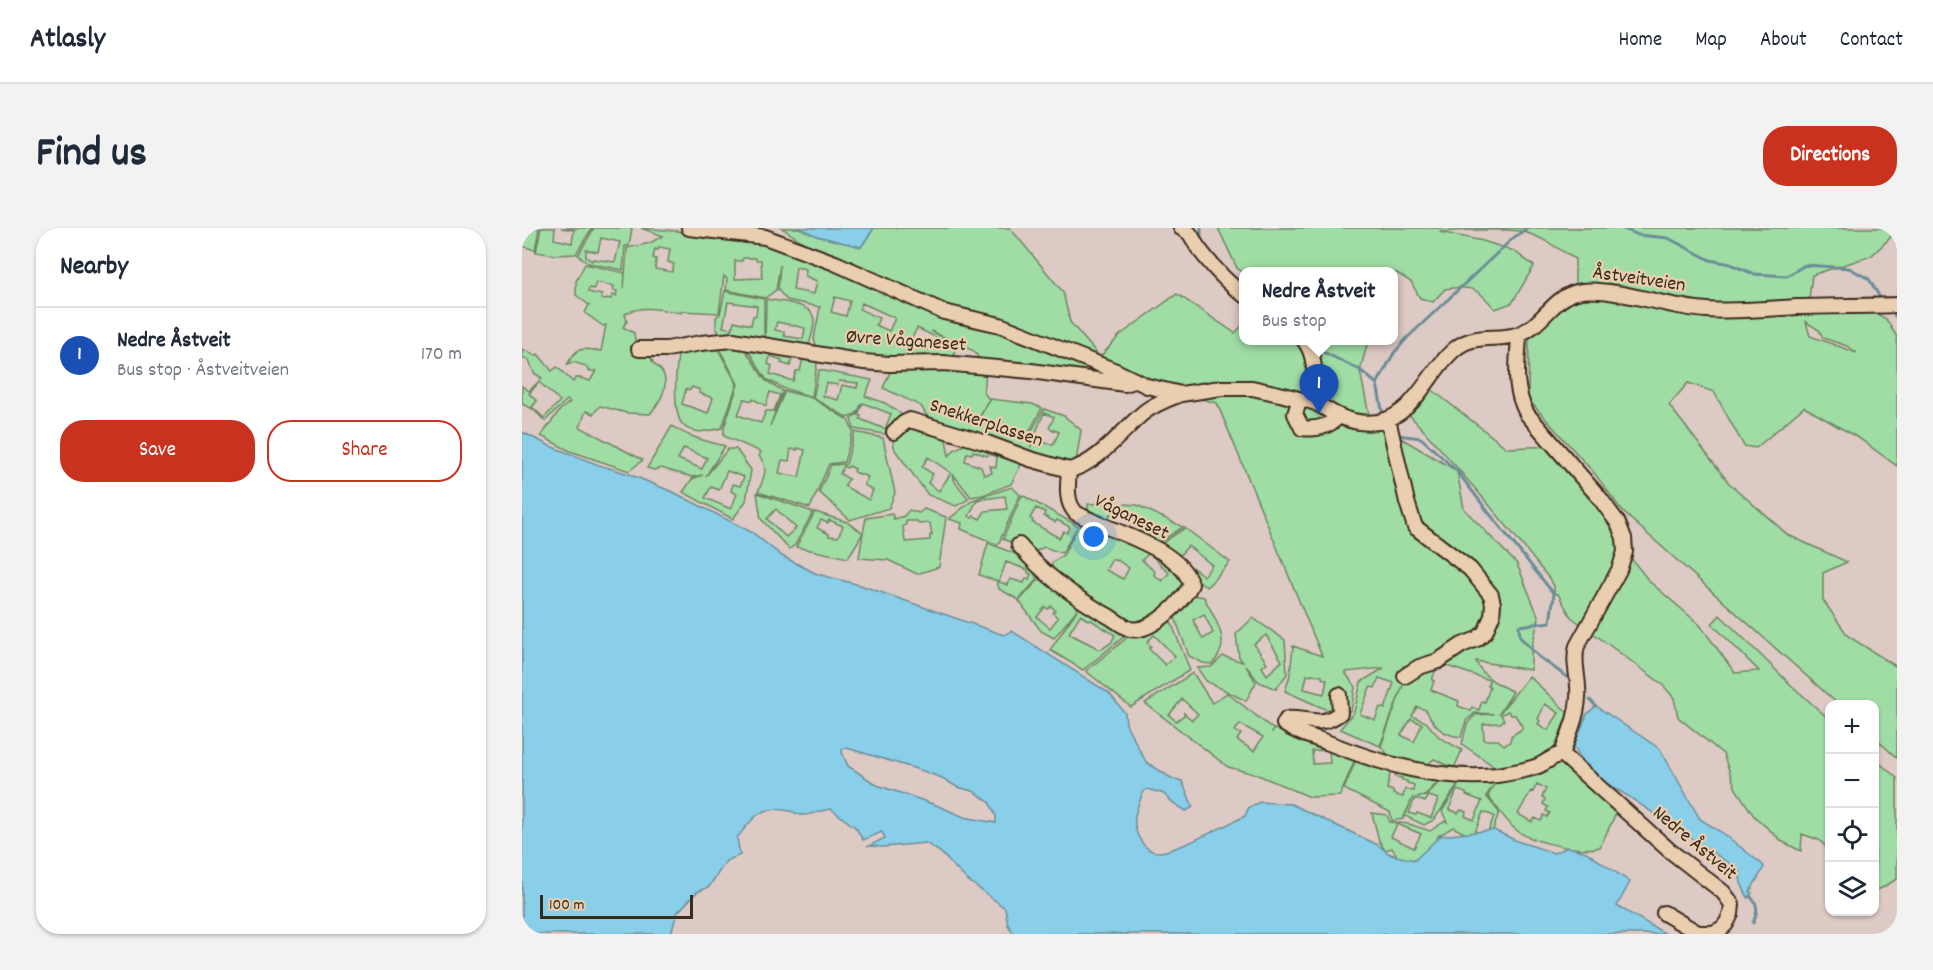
<!DOCTYPE html>
<html lang="en">
<head>
<meta charset="utf-8">
<style>
  :root { --surface:#fff; --page:#f2f2f3; --text:#1f2937; --muted:#747a83; --line:#e0e1e3; --accent:#c8321e }
  body { margin:0; font-family:Dekko,sans-serif; background:var(--page); color:var(--text) }
  .controls { position:absolute; right:18px; bottom:18px; display:grid; overflow:hidden; border-radius:12px; box-shadow:0 2px 4px #0004 }
  .controls button { width:54px; height:54px; display:grid; place-items:center; padding:0; border:0; border-bottom:2px solid var(--line); background:var(--surface); color:var(--text); font:30px sans-serif }
  .scale { position:absolute; left:18px; bottom:15px; width:153px; box-sizing:border-box; padding-left:6px; border:3px solid #3b2a1e; border-top:0; font-size:16px; line-height:21px; white-space:nowrap; color:#3b2a1e; -webkit-text-stroke:4px #e9cfb0; paint-order:stroke }
  .you { position:absolute; left:572px; top:309px; width:21px; height:21px; margin:-15px; border:4px solid #fff; border-radius:50%; background:#1a73e8; box-shadow:0 0 0 9px #1a73e833 }
  .badge { display:grid; place-items:center; width:39px; height:39px; border-radius:50%; background:var(--accent); color:#fff; font-size:20px; font-weight:700 }
  .pin { position:absolute; translate:-50% -50px; filter:drop-shadow(0 2px 3px #0008) }
  .pin::after { content:''; position:absolute; top:32px; width:21px; height:18px; background:inherit; clip-path:polygon(0 0,100% 0,50% 100%) }
  .popup { position:absolute; left:717px; top:39px; width:159px; height:78px; box-sizing:border-box; display:grid; place-content:center; border-radius:12px; background:var(--surface); filter:drop-shadow(0 2px 4px #0005); font-size:20px; white-space:nowrap; color:var(--muted) }
  .popup b { font-size:22px; color:var(--text) }
  .popup::after { content:''; position:absolute; left:50%; top:100%; margin-left:-12px; border:12px solid transparent; border-top-color:var(--surface) }
  .list { margin:0; padding:0; list-style:none }
  h2 { display:flex; justify-content:space-between; align-items:center; height:78px; margin:0; padding:0 24px; font-size:26px }
  h2 small { font-size:20px; font-weight:400; color:var(--muted) }
  .list li { display:grid; grid-template-columns:39px 1fr auto; gap:18px; align-items:center; box-sizing:border-box; height:96px; padding:0 24px; border-top:2px solid var(--line) }
  .list b { display:block; font-size:22px; white-space:nowrap }
  .list p { margin:0; font-size:20px; white-space:nowrap; color:var(--muted) }
  .list em { font-size:20px; font-style:normal; color:var(--muted) }
  .actions { display:flex; gap:12px; padding:18px 24px }
  .actions a { flex:1; padding:14px 0; border:2px solid var(--accent); border-radius:24px; text-align:center; font-size:21px; color:var(--accent) }
  .actions .main { background:var(--accent); color:#fff }
  .icon { flex:none; width:33px; height:33px; fill:none; stroke:currentColor; stroke-width:2; stroke-linecap:round; stroke-linejoin:round }
  .map { position:relative; flex:none; width:1375px; height:706px; overflow:hidden; border-radius:24px }
  header { display:flex; align-items:center; gap:36px; box-sizing:border-box; height:84px; padding:0 30px; background:var(--surface); border-bottom:2px solid var(--line) }
  header strong { font-size:28px }
  nav { display:flex; gap:33px; margin-inline-start:auto; font-size:21px }
  .intro { display:flex; align-items:center; justify-content:space-between; box-sizing:border-box; height:144px; padding:0 36px }
  h1 { margin:0; font-size:42px }
  .button { padding:15px 27px; border-radius:24px; background:var(--accent); color:#fff; font-size:21px; font-weight:700 }
  main { display:flex; gap:36px; padding:0 36px }
  aside { flex:1; background:var(--surface); border-radius:24px; box-shadow:0 2px 4px #0004 }
  .map>svg:first-child { display:block }
  .green { fill:#9fdda5; stroke:#6d8462; stroke-width:1.5; fill-rule:evenodd }
  .water { fill:#89cfea; stroke:#6a8d98; stroke-width:1.5; fill-rule:evenodd }
  .lines { fill:none; stroke-linecap:round; stroke-linejoin:round }
  .stream { stroke:#6a8d98; stroke-width:3 }
  .minor-casing { stroke:#3b2a1e; stroke-width:18 }
  .minor { stroke:#e9cfb0; stroke-width:14 }
  .labels { text-anchor:middle; dominant-baseline:central; stroke-width:4.5; stroke-linejoin:round; paint-order:stroke }
  .street-label { font-size:20px; fill:#3b2a1e; stroke:#e9cfb0 }
</style>
</head>
<body>
<header>
<strong>Atlasly</strong>
<nav><a>Home</a><a>Map</a><a>About</a><a>Contact</a></nav>
</header>
<div class="intro"><h1>Find us</h1><a class="button">Directions</a></div>
<main>
<aside>
<h2>Nearby<small></small></h2>
<ul class="list">
<li><span class="badge" style="background:#1a4fb4">1</span><div><b>Nedre Åstveit</b><p>Bus stop · Åstveitveien</p></div><em>170 m</em></li>
</ul>
<div class="actions"><a class="main">Save</a><a>Share</a></div>
</aside>
<div class="map">
<svg width="1375" height="706" viewBox="0 0 1375 706">
  <rect width="100%" height="100%" fill="#decac4"/>
  <filter id="ink" filterUnits="userSpaceOnUse"><feTurbulence type="fractalNoise" baseFrequency=".0167" numOctaves="2"/><feDisplacementMap in="SourceGraphic" scale="12" xChannelSelector="R" yChannelSelector="G"/><feConvolveMatrix kernelMatrix="1 2 1 2 8 2 1 2 1" color-interpolation-filters="sRGB"/></filter>
  <g filter="url(#ink)">
    <path class="green" d="M0,0h17l-4,22 -13,-4z
      M19,0h14l-1,11 18,4 2,-13 -13,-2h31l-16,26 -21,1 -19,-3z
      M72,0h38l-3,18h-4l-2,24 -35,-7 -10,-8zM79,10l19,4 -5,20 -22,-3 -1,2 -6,-4v-7l12,2z
      M119,0l70,6 50,8 89,32 -68,-46h17l18,8 44,11 13,-19h136l53,64 7,30 30,35 20,-22 57,-41 58,39 9,-9v16l124,1 -8,30 10,49 87,51 7,38 53,55 22,54 -8,31v21l-55,-9c7,17 22,23 37,31l-14,22 30,-38 39,37 -13,33 -17,16 -30,7 -13,-2 -33,-23 5,-20 8,-9 19,-1 -19,-1 -9,8 -5,16c-18,-2 -27,-10 -35,-27l-9,-3 -5,9 14,6 14,16 22,12 -8,18 -20,-9 -9,8 -34,-8 -10,-13 22,-61 -23,61 -40,-17 14,-17 7,-30 23,-14 -39,4 10,15 -4,24 -26,-2 -40,-18 5,-16 3,-29 29,10 -105,-253 -39,-10 -198,-33 -6,-9 -43,-20 25,13 -3,16 -63,2 -73,-11 -3,-12 6,-32 -33,-7 -9,-10 2,-25 -4,25 -11,8 -39,-8 1,-11 -3,-3 -5,37 -37,-2 -1,2c-18,-3 -39,-9 -56,1l2,7 -4,6 11,6 3,21 13,-1c3,16 7,10 13,20 7,15 -5,31 -13,41l-23,-1 -27,-7 -7,8 -7,-3 -6,16 63,33 -14,11 -59,-20 -29,-15 19,-26 10,-8 -3,-2 -22,21 -12,-12 -11,-5v-18l7,5 13,-13 -8,-5 -5,-13 -7,-3v-8l14,7 2,-2 14,17 5,-4 16,15 3,-4h5l9,3 6,-10h-8l-2,-5 -13,-4 -6,3c10,-19 14,-17 34,-14l5,-26 -3,1 -18,-13 4,-8 -13,-10v-14l9,-17 40,9 -1,15 3,-40 23,-5 13,-7zM137,19l11,2 -2,13 6,2 -2,8 -17,-3 1,-10 -3,-1 2,-9 3,1zM221,30h12l1,2h5l1,18 -27,1v-18h7zM274,39l10,2 -1,7 12,5 -3,13 -21,-4zM74,54l18,4 -1,4 4,1 -1,5 -4,-1 -1,4 -4,-1 -1,2 -5,-1 1,-4 -14,-3 1,-4 5,1zM313,69l15,4 -4,15 -15,-4zM340,75l33,15 -6,13 -13,-6 3,-7 -20,-9zM395,100l25,12 -5,10 -8,-3 -2,3 -16,-10zM17,154l21,19 -16,17 -12,-11 5,-6 -8,-7zM920,433l-19,8 -13,11 -7,-14zM922,437l45,15 -1,6 2,1 -5,15 -3,-1 -3,9 -7,-3 -1,4 -13,-5 1,-5 -28,-11 3,-9 -2,-1 4,-11 5,1zM790,446l10,2v2l5,2 -3,14 -20,-5 3,-14 4,1zM857,450l15,5 -9,26 -5,-2 -5,13 -15,-6 10,-27 5,1zM1023,476l14,9 -11,17 -10,-6 2,-3 -2,-2zM986,483l3,4h4l7,11v3l-11,7v2l-2,5 -5,2 -6,-5h-14l-1,-16 17,-1 4,-3 -3,-5zM889,491l11,5 -8,18 -13,-7z
      M696,0h402l7,3v-3h269l-6,10 -19,18 -59,19 -4,32h58l20,12 11,18v129l-37,-27 -56,-32 -48,41 -12,-2 -30,-54 -26,-9 -19,22 60,78 59,52 59,27 -24,11v27l25,36 49,31v91l-22,-20 -1,-34h-36l-215,-192 -28,-38 -67,-75 1,-64 46,-35v-41c-16,-10 -36,-24 -55,-28 -27,-3 -55,-1 -81,1l44,9 31,10 20,15 -22,37 -17,6c-17,-21 -24,-24 -50,-20l-12,13 -13,-4 -9,-16 -14,-9 -24,-3 -5,2h-124v1l-7,-5zM1284,94l13,8 4,8 24,8 10,7 -47,-17z
      M203,63l39,8v44l-41,-6 -7,-9v-11l4,-3zM206,74l29,4 -1,10h-3l-2,9 -17,-4 -2,8 -9,-2z
      M244,71c14,3 50,4 48,23 0,9 -4,19 -7,28l-42,-7zM255,94l28,6 -2,11 -19,-3v-4l-9,-2z
      M218,114l25,38 18,11 -13,35 15,-35 27,7 36,22 5,11 -9,31 -15,2 -19,44 -52,-16c5,-13 12,-24 1,-36l2,-4 -37,-16v-8l14,-44 -21,-40zM248,164l10,3 -6,16h-8l-5,12 -23,-8 6,-16 8,2 1,-2 13,7zM275,220l8,2 -6,27 -20,-4 3,-13 7,1 2,-12 6,1z
      M193,116l22,40 -15,44c-13,3 -30,8 -40,-4 -10,-13 -6,-55 -4,-70zM170,159l8,3 -1,3 14,5 -5,15 -26,-9 4,-15 4,1z
      M222,116l74,13 -6,40 -29,-9 -17,-9zM248,128l12,4 -1,3 9,3 3,-10 10,3 -3,12h-4l-3,10 -23,-7 2,-8 -4,-2z
      M370,140l94,3 -2,22 5,6 -9,17 11,-17 41,5 10,4 -14,26 3,12 1,-3 -2,-9 14,-25 20,7 17,14 -5,32 -9,2 -38,-13 -1,2 -101,-37 -6,-10 -38,-18zM522,185l10,4 -5,11 10,4 -6,13 -20,-6z
      M297,142l53,10 -7,16 20,7 16,11 -1,8 -16,12 -30,-5 -3,-10 6,-5 5,-11 -5,10 -9,5 -35,-20zM317,153l19,2 -1,5 -15,-3 -4,15 -15,-4 3,-13 12,2zM341,175l28,11 -6,15 -25,-10 1,-3 -3,-1z
      M900,154l85,66 48,-2 63,77 8,29 23,29 51,44 35,48 24,-2 -47,-47 8,-9 71,70 38,34v131l-10,-10 -17,-6 -1,17 -18,-9 -29,-26 -18,-27 -13,-35 -45,-37 -4,-19 -12,-14 -91,-67 -13,-23h-4v-8l-3,-5c-48,-61 -98,-120 -152,-177z
      M150,198c16,11 34,15 53,20l-19,30 22,-27h8l15,21 -5,31 -13,18 -50,-27 9,-13 11,-4 -11,2 -31,-9 -7,2 -7,-2zM162,220l23,10 -5,11 -24,-10zM205,243l17,6 -4,9 -7,-2 -2,7 6,3 -6,15 -26,-11 6,-11 8,3z
      M385,200l39,11 3,17 5,-6 17,-9 52,20 -12,23 -28,11 -12,2 -18,-23 2,8 14,17 -13,7 -28,-11 -33,-45 -3,-13zM451,223l14,5 2,-2 8,3 -1,11 -6,-2 2,7 -8,2 -3,-8 -16,-6 2,-8 5,1zM406,229l23,16 -12,18 -11,-8 5,-9 -11,-7z
      M333,204l28,6 12,55 -6,15 -39,12 -31,-28 12,-27 15,-1zM322,238l3,2 2,-2 6,3 -1,3 14,5 -4,8 9,5 -4,10 -25,-14 5,-7 -9,-5z
      M490,259l8,8 -22,50 -37,-16 1,-6 -13,-4 24,-19zM483,268l2,13 -22,2 -5,8 -6,-3 -2,2 -3,-2 8,-16z
      M235,265l56,19 -18,33 -6,4 -28,-30zM254,281l20,19 -10,9 -19,-18z
      M500,267l56,31 20,3 31,12 43,23 14,23 -22,27 -26,12 -63,-34 -23,-23v-6l12,-9 13,-26 -15,25 -18,-6 -10,5 -31,-13zM514,280l9,4 -1,4 11,6 2,-2 13,7 -3,6 -3,-2 -5,7 -27,-16 1,-2 -3,-2zM627,325l20,20 -7,8 -8,-6 1,-3 -13,-12zM590,331l4,2 1,-1 12,8 -6,11 -17,-9z
      M589,275l26,2 46,22 -29,19 -66,-30v-12zM588,286l20,2 16,11 -2,5 -5,-2 -1,2 -29,-14z
      M402,281l22,8 -7,50 -22,7 -29,-14 -29,-2 4,-25 -15,25 -52,-11 19,-35 32,10 16,11 3,-15 26,-4 2,5 10,-3 5,-6 10,3zM299,292l7,3 1,-3 14,6 -5,11 -9,-1v-2l-12,-6zM384,293h11l2,3 11,-1 2,12h-2v5l-25,2 -2,-16 3,-1z
      M663,300l45,34 -23,25 -51,-40zM666,318l24,19 -8,11 -22,-16 -3,-4z
      M466,315l40,16 9,20 -18,21 -20,-11 -2,-8 -18,-6zM484,334l22,8v3l3,1 -2,5 -3,-1 -2,5 -14,-4 -2,6 -9,-3z
      M517,351l15,4 77,48 -48,39 -33,-20 29,-43 -25,31 -13,-7 -22,-30zM529,378l4,4 -2,3 5,5 -8,10 -13,-11 8,-10 3,2zM558,387l8,5h3l24,15 -4,8 -11,7c-10,-7 -20,-10 -31,-17z
      M670,367l12,2c11,24 30,45 8,67l-9,-1 -14,-7 -14,-38 1,-9zM682,386l9,19 -10,6 -10,-19z
      M647,389l21,53 -59,37 -45,-36 47,-38zM632,407l21,21 -10,9 -16,-16 2,-3 -4,-4z
      M731,390l32,22 2,34 -11,15 -17,-7 -13,-16 10,16 -10,19 -40,-20 -9,-13 14,-1 12,-11 20,6 -4,-5 -3,-23zM744,407l16,26 -15,14 -5,-8 5,-4 -13,-19z
      M671,445l19,30 15,-10 46,36 -1,4 2,-4 83,25 -17,42 -30,1 -52,-22 -30,-8 -83,-64zM660,471l16,15 -6,6 -8,-7v2l-8,6 -7,-6zM718,496l23,13 -9,14 -17,-11 4,-6 -6,-3zM807,522l1,13 -17,1 -1,-13z
      M836,527l85,22 -18,18 -8,2 9,-1 18,-19 18,2 -28,41 -10,5 -19,-9 8,-19 -10,22 -11,2 -2,-9 -46,-23zM869,541l6,1 -2,7 7,1v2l5,1v2l7,2 -1,6 -8,-2 -2,8 -10,-3v-3l-6,-2zM907,568l9,3 -7,19 -14,-5 -1,2 -7,-2 6,-15 10,4z
      M1353,531l22,19v101l-17,10h-5z
      M1037,533l58,50 -17,36c-19,6 -70,-5 -85,-18 -10,-9 -19,-23 -27,-33l6,-11 -8,11 13,16 -9,27 -24,-5 -13,-7 -15,9 -5,25 -12,-3 -7,1 1,3 -26,-4 2,-4 4,2 1,-2 -4,-6 -7,2 -6,-9 -7,-28 15,2 3,7 19,2 21,7 15,-10 2,1 -5,-11 21,-33zM1015,556l9,5 -4,8 3,2 -2,5 5,3 -2,4 4,2 -3,4 -3,-2 -3,6 -6,-3 -3,4 -14,-8 13,-23 2,1zM935,562l9,3v2l16,6 -8,19 -9,-4 1,-4 -5,-2 -3,3 -9,-4zM961,584l11,4 -8,21 -11,-5zM875,596l24,10 -7,14 -23,-11z"/>
    <path class="water" d="M277,0h75l-13,19 -44,-11z
      M0,204l28,14 49,19 30,9 46,19 78,40 29,23 35,18 43,11 144,50 8,-4 97,62 16,20 1,11 20,38 25,16 11,3 11,26 -7,4 -14,-9 -8,-8 -16,-5 -5,2c-2,8 -7,18 -8,26 -2,14 8,36 24,35 19,-1 66,-27 86,-36l4,-9 11,-5 31,2 87,41 13,10 24,5 25,-24 54,-6 23,11 37,12 14,-6 18,5 44,30 -13,24 49,28h-652l-6,-9 -3,-17 -39,-29 -26,-27 -14,-9 -43,4 -14,-1 16,-8 -3,-6 -19,8 -7,-12 -25,-19c-9,1 -19,6 -28,6 -4,0 -9,-3 -13,-4 -28,-7 -37,6 -53,27l3,17 -14,6 -17,26 -12,5 -20,21 -6,21h-149zM325,520l76,23 19,7 15,9 16,4 16,11 7,14v7l-32,-6 -28,-12 -59,-20 -29,-19 -6,-14v-3z
      M1074,478l64,43 40,70 24,15 39,31 1,2 -14,25 2,1 -4,5 -7,-15 -2,-13 -116,-77c-23,-12 -38,-24 -49,-47l13,-32z"/>
    <g class="lines">
      <path class="stream" d="M679,0v13
        M1100,0l16,7 30,3 42,22 20,4 24,10 33,2 18,-11 44,3 20,11 13,22
        M1368,83l7,7
        M791,119l47,23 17,14
        M861,187l-6,-31 17,-31 13,-15 104,-98 16,-12
        M875,207l24,3 36,33 32,42 65,81 -4,28 -31,4 1,11 18,19 33,24
        M1068,472l6,6
        M1228,668c9,9 8,15 3,27"/>
      <defs>
        <path id="minor" d="M167,0l76,9 70,26 109,49 56,13 116,46 31,15 34,8 40,-6h31l32,7 18,5
          M659,0c12,4 11,12 18,21 13,17 28,34 45,46
          M997,106c-1,30 -7,52 8,80l72,83 19,26 6,15 1,14 -6,18 -42,76c-5,17 3,34 1,52 -1,20 -10,38 -16,56l107,96 54,42 9,12 -1,10 -5,10 -5,5 -8,4h-15l-34,-20
          M782,112c14,18 10,39 8,60
          M117,121h28l34,-6 32,-3 131,22 25,2 54,-1 88,8 94,13 9,-3
          M817,188c-10,11 -22,14 -37,12l-7,-14 3,-9 4,-5c15,0 23,10 37,16 13,6 25,8 39,6 38,-7 50,-51 77,-73 20,-17 42,-7 64,-15 24,-9 33,-36 58,-42 11,-3 21,-1 32,0 32,4 65,16 98,18 30,2 60,-1 90,-3 33,-1 67,-1 100,-2
          M866,191l19,83 8,25 55,42 21,26 2,9 -1,12 -7,16 -8,7 -15,6 -24,16 -19,6 -14,9
          M372,204l10,-9 6,-3 77,23 43,16 39,11
          M497,317c25,30 58,54 91,72 6,4 14,10 20,12 20,5 54,-28 61,-45 -13,-38 -83,-53 -115,-71 -11,-11 -8,-28 -7,-43 28,-6 53,-39 74,-57 11,-9 25,-14 38,-19
          M817,467l1,18c-21,16 -31,4 -53,6l-3,5c12,9 28,13 42,18 53,21 113,39 171,33 13,-2 28,-4 41,-9 8,-3 14,-10 24,-12"/>
      </defs>
      <use href="#minor" class="minor-casing"/>
      <use href="#minor" class="minor"/>
    </g>
  </g>
  <g class="labels">
    <g class="street-label">
      <text transform="translate(1117 52) rotate(8)">Åstveitveien</text>
      <text transform="translate(384 114) rotate(4)">Øvre Våganeset</text>
      <text transform="translate(464 196) rotate(18)">Snekkerplassen</text>
      <text transform="translate(609 290) rotate(26)">Våganeset</text>
      <text transform="translate(1172 616) rotate(40)">Nedre Åstveit</text>
    </g>
  </g>
</svg>
<div class="controls">
<button>+</button>
<button>−</button>
<button><svg class="icon" aria-label="locate" viewBox="0 0 24 24"><circle cx="12" cy="12" r="6"/><path d="M12 2v4M12 18v4M2 12h4M18 12h4"/></svg></button>
<button><svg class="icon" aria-label="layers" viewBox="0 0 24 24"><path d="M12 4l9 5-9 5-9-5zM3 14l9 5 9-5"/></svg></button>
</div>
<div class="scale">100 m</div>
<div class="you"></div>
<div class="pin badge" style="left:797px;top:186px;background:#1a4fb4">1</div>
<div class="popup"><b>Nedre Åstveit</b>Bus stop</div>
</div>
</main>
</body>
</html>
